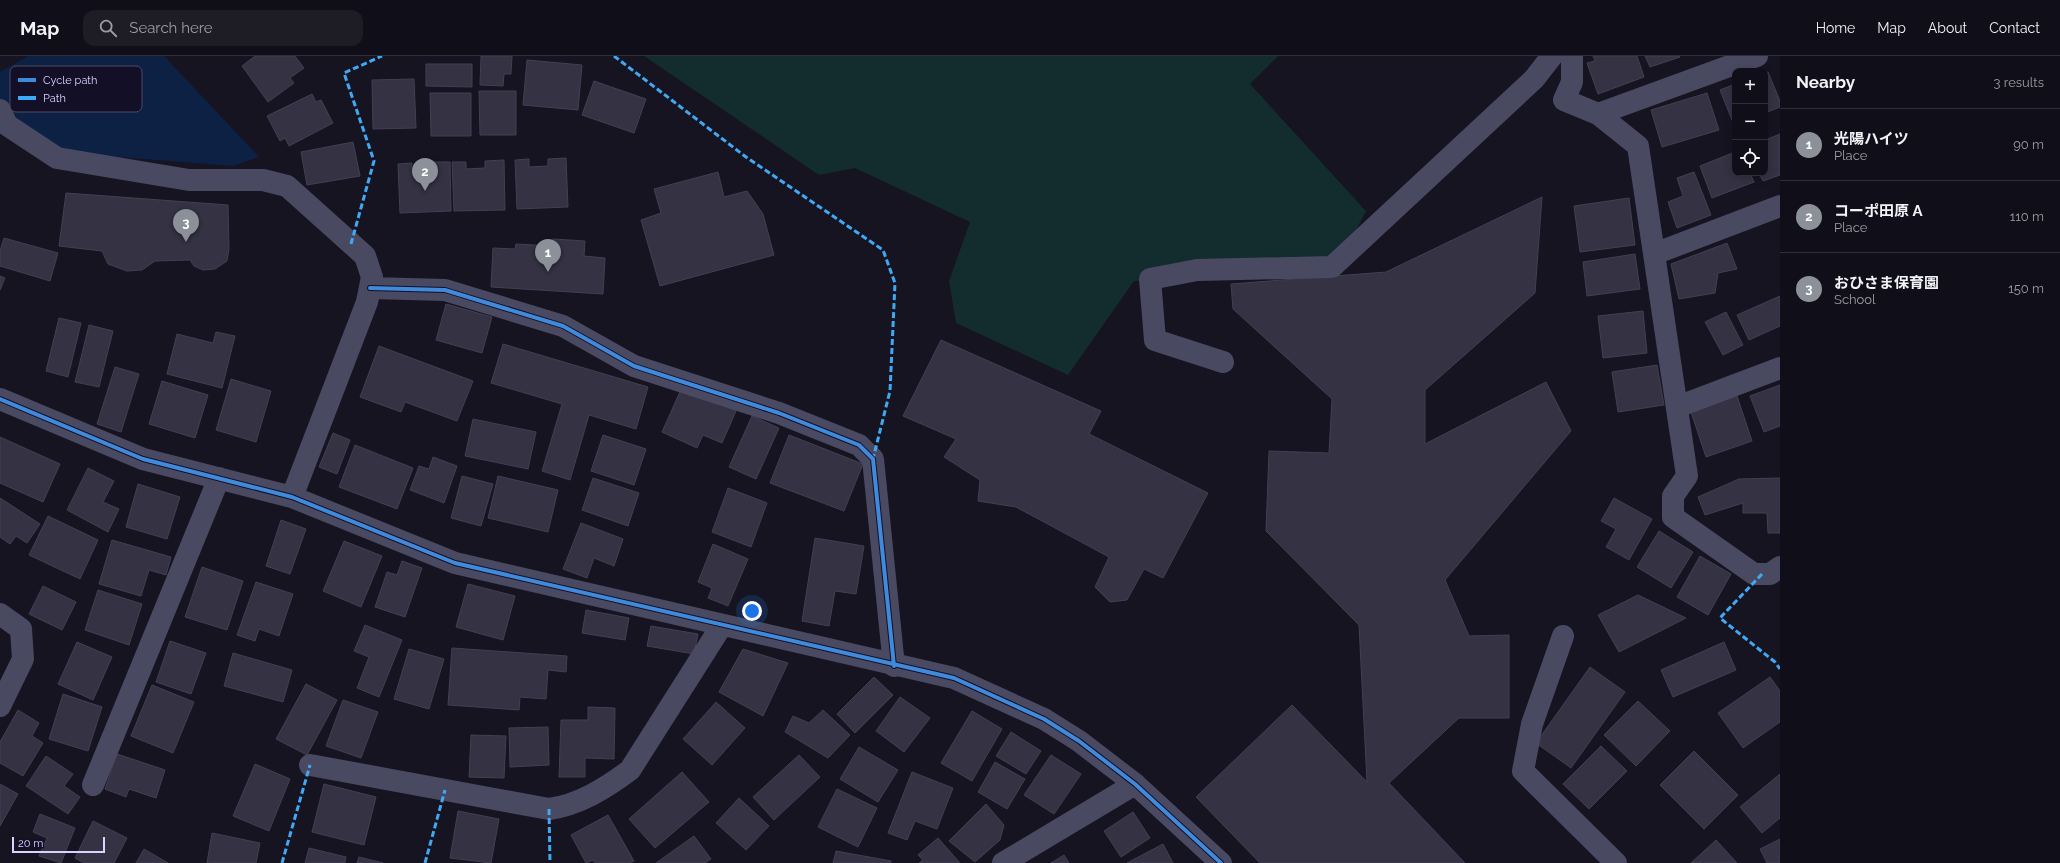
<!DOCTYPE html>
<html lang="en">
<head>
<meta charset="utf-8">
<style>
  :root { --surface:#100f19; --page:#1e1d26; --text:#f1f3f6; --muted:#9c9ca2; --line:#302f38; --accent:#8c9099 }
  body { margin:0; font-family:Raleway,"Noto Sans JP",sans-serif; background:var(--page); color:var(--text) }
  .controls { position:absolute; right:12px; top:12px; display:grid; overflow:hidden; border-radius:8px; box-shadow:0 2px 10px #0003 }
  .controls button { width:36px; height:36px; display:grid; place-items:center; padding:0; border:0; border-bottom:1px solid var(--line); background:var(--surface); color:var(--text); font:20px sans-serif }
  .scale { position:absolute; left:12px; bottom:10px; width:93px; box-sizing:border-box; padding-left:4px; border:2px solid #d9d4ff; border-top:0; font-size:11px; line-height:14px; white-space:nowrap; color:#d9d4ff; -webkit-text-stroke:3px #130f26; paint-order:stroke }
  .you { position:absolute; left:752px; top:555px; width:14px; height:14px; margin:-10px; border:3px solid #fff; border-radius:50%; background:#1a73e8; box-shadow:0 0 0 6px #1a73e833 }
  .badge { display:grid; place-items:center; width:26px; height:26px; border-radius:50%; background:var(--accent); color:#fff; font-size:13px; font-weight:700 }
  .pin { position:absolute; translate:-50% -33px; filter:drop-shadow(0 1px 2px #0008) }
  .pin::after { content:''; position:absolute; top:21px; width:14px; height:12px; background:inherit; clip-path:polygon(0 0,100% 0,50% 100%) }
  .list { margin:0; padding:0; list-style:none }
  h2 { display:flex; justify-content:space-between; align-items:center; height:52px; margin:0; padding:0 16px; font-size:17px }
  h2 small { font-size:13px; font-weight:400; color:var(--muted) }
  .list li { display:grid; grid-template-columns:26px 1fr auto; gap:12px; align-items:center; box-sizing:border-box; height:72px; padding:0 16px; border-top:1px solid var(--line) }
  .list b { display:block; font-size:15px; white-space:nowrap }
  .list p { margin:0; font-size:13px; white-space:nowrap; color:var(--muted) }
  .list em { font-size:13px; font-style:normal; color:var(--muted) }
  .icon { flex:none; width:22px; height:22px; fill:none; stroke:currentColor; stroke-width:2; stroke-linecap:round; stroke-linejoin:round }
  .map { position:relative; flex:none; width:1780px; height:807px; overflow:hidden }
  header { display:flex; align-items:center; gap:24px; box-sizing:border-box; height:56px; padding:0 20px; background:var(--surface); border-bottom:1px solid var(--line) }
  header strong { font-size:19px }
  nav { display:flex; gap:22px; margin-inline-start:auto; font-size:14px }
  .search { width:280px; height:36px; background:var(--page); display:flex; align-items:center; gap:10px; box-sizing:border-box; padding:0 14px; border-radius:12px; color:var(--muted); font-size:15px }
  main { display:flex }
  aside { flex:1; background:var(--surface) }
  .map>svg:first-child { display:block }
  .green { fill:#132c2d }
  .water { fill:#0d2144 }
  .building { fill:#343243; stroke:#433f54 }
  .lines { fill:none; stroke-linecap:round; stroke-linejoin:round }
  .minor { stroke:#4a4962; stroke-width:22 }
  .quiet { stroke:#3fa9f5; stroke-width:3; stroke-dasharray:6 3; stroke-linecap:butt }
  .cycleway-casing { stroke:#130f26; stroke-width:6 }
  .cycleway { stroke:#408adc; stroke-width:4 }
  .key { fill:#130f26; stroke:#4e4a67; stroke-width:1 }
  .key-label { font-size:11px; fill:#d9d4ff }
</style>
</head>
<body>
<header>
<strong>Map</strong>
<div class="search"><svg class="icon" aria-label="search" viewBox="0 0 24 24"><circle cx="10" cy="10" r="6"/><path d="M15 15l6 6"/></svg>Search here</div>
<nav><a>Home</a><a>Map</a><a>About</a><a>Contact</a></nav>
</header>
<main>
<div class="map">
<svg width="1780" height="807" viewBox="0 0 1780 807">
  <rect width="100%" height="100%" fill="#161421"/>
  <path class="green" d="M644,0h634l-28,28 116,127 -33,63 -199,7 -66,94 -112,-52 -7,-42 21,-59 -115,-54 -36,7z"/>
  <path class="water" d="M28,0h136l95,101 -26,9 -140,-11 -49,-10 -44,-39v-34z"/>
  <path class="building" d="M255,0h40l9,12 -14,10 4,5 -26,19 -26,-36z
    M481,0h31l-1,18h-7l-1,12 -23,-1z
    M1593,0h44l7,21 -46,17 -11,-31 8,-2z
    M1645,0h34l1,1 -30,10z
    M527,4l55,5 -4,45 -55,-5z
    M426,8h46v23l-46,-1z
    M1768,16l12,29v6l-15,6v-40z
    M414,23l2,49 -43,1 -1,-49z
    M594,25l52,18 -12,34 -52,-18z
    M1735,28v40l-1,1 -14,-35z
    M479,35h37v44h-36z
    M430,37h41v43h-40z
    M1707,37l12,37 -57,17 -11,-37z
    M312,38l4,8 5,-2 12,23 -44,23 -4,-8 -5,3 -13,-25z
    M1780,78v41l-17,6 -4,-8h6v-33z
    M353,86l7,34 -53,9 -6,-33z
    M1735,96v21h15l4,9 -42,16 -12,-32z
    M566,102l2,49 -51,2 -2,-49 14,-1v8l19,-1v-7z
    M504,104l1,50 -51,1 -2,-49h14v7l19,-1v-7z
    M431,106h19l1,49 -51,2 -2,-49 14,-1v7h19z
    M718,116l6,25 23,-6 16,23 11,41 -114,31 -19,-66 20,-7 -7,-24z
    M1694,116l17,43 -34,13 -9,-26 15,-6 -6,-18z
    M66,137l162,12 1,44 -2,12 -12,8 -12,1 -9,-4 -4,-6 -35,1 -13,9 -15,1 -19,-7 -6,-13 -43,-5z
    M1542,141l-7,96 -110,97v54l121,-62 25,49 -126,149 24,56 40,-1v83h-50l-70,65 76,80h-205l-64,-66 96,-92 75,77 -8,-157 -93,-94 3,-80 60,2 3,-54 -99,-90 -2,-25 155,-12z
    M1629,142l6,47 -55,7 -6,-46z
    M4,182l54,15 -8,28 -50,-15v-15z
    M553,183l32,2 -1,15 21,2 -2,36 -112,-7 2,-39 22,1 1,-5 36,2z
    M1727,187l10,26 -19,4 -3,20 -36,6 -8,-35z
    M1635,198l5,35 -53,7 -4,-34z
    M0,220l5,2 -5,12z
    M1780,240v30l-31,14 -12,-25z
    M446,248l46,13 -10,36 -46,-13z
    M1643,255l4,42 -44,5 -5,-42z
    M1726,256l17,33 -20,10 -18,-33z
    M59,262l22,5 -13,54 -22,-6z
    M89,269l24,6 -14,56 -24,-5z
    M216,276l19,4 -13,52 -55,-14 10,-40 36,9z
    M941,284l160,71 -12,23 119,59 -45,85 -19,-9 -17,31 -17,2 -15,-15 14,-30 -93,-50 -38,-6 2,-21 -36,-23 12,-18 -53,-23z
    M503,288l145,43 -12,42 -47,-14 -19,65 -28,-9 20,-67 -71,-21z
    M379,290l94,35 -16,40 -52,-19 -4,10 -41,-15z
    M1657,309l7,40 -46,7 -6,-40z
    M115,311l24,7 -18,58 -24,-8z
    M231,323l40,12 -15,51 -40,-12z
    M162,325l46,14 -13,43 -46,-14z
    M1780,329v41l-16,6 -14,-36z
    M682,331l54,24 -14,32 -19,-8 -6,13 -35,-16z
    M1737,340l15,45 -46,16 -15,-45z
    M752,360l27,12 -23,51 -27,-12z
    M473,363l63,13 -8,37 -63,-13z
    M333,377l17,7 -13,34 -18,-7z
    M603,379l43,14 -12,36 -43,-14z
    M789,379l74,29 -19,47 -74,-28z
    M0,381l60,27 -17,38 -43,-19z
    M355,389l58,23 -16,41 -58,-22z
    M433,401l24,9 -13,37 -34,-13 9,-24 10,3z
    M88,412l26,13 -11,21 16,7 -11,23 -41,-22z
    M462,420l31,8 -12,42 -30,-8z
    M498,420l60,14 -10,42 -60,-14z
    M593,422l46,15 -11,33 -46,-16z
    M1780,422v55h-12l-1,-20h-24v-10l-38,12 -7,-18 41,-18z
    M138,428l42,13 -13,42 -41,-12z
    M728,432l39,15 -16,44 -39,-15z
    M0,442l40,26 -13,19 -11,-7 -6,8 -10,-7z
    M1614,442l38,21 -23,41 -23,-13 10,-18 -15,-8z
    M48,460l50,24 -18,39 -51,-24z
    M281,464l25,9 -16,45 -24,-8z
    M581,467l42,16 -9,27 -20,-8 -7,20 -24,-9z
    M1659,475l34,21 -22,36 -34,-21z
    M815,482l49,8 -8,48 -21,-3 -6,35 -27,-5z
    M112,484l59,17 -5,18 -17,-5 -8,26 -42,-12z
    M344,485l38,15 -21,51 -38,-16z
    M713,488l35,15 -20,47 -20,-8 4,-10 -14,-6z
    M1700,500l31,18 -23,41 -31,-18z
    M402,505l20,7 -17,49 -30,-10 12,-35 10,3z
    M202,511l41,14 -16,49 -42,-13z
    M256,526l37,12 -14,42 -20,-7 -4,12 -18,-6z
    M468,528l47,12 -12,44 -47,-13z
    M43,530l33,16 -14,28 -33,-16z
    M98,534l44,14 -13,41 -44,-15z
    M1638,539l48,23 -67,34 -21,-37z
    M586,554l43,8 -4,22 -43,-7z
    M365,569l37,15 -23,57 -22,-9 12,-31 -15,-6z
    M651,570l47,8 -4,20 -47,-8z
    M170,585l36,12 -15,41 -35,-12z
    M77,586l35,15 -19,43 -35,-16z
    M1724,586l12,28 -63,27 -12,-27z
    M452,592l115,8 -1,16 -18,-2 -2,29 -26,-2 -1,13 -71,-5z
    M409,593l35,10 -15,50 -35,-10z
    M743,593l45,14 -25,53 -44,-24z
    M233,597l59,17 -9,32 -59,-16z
    M1590,611l35,25 -54,76 -35,-25z
    M874,621l19,18 -38,38 -18,-19z
    M1770,621l10,14v31l-37,26 -25,-35z
    M306,628l31,16 -30,55 -31,-16z
    M152,629l42,17 -21,51 -42,-17z
    M63,638l39,13 -14,44 -39,-12z
    M900,641l30,21 -26,34 -28,-21z
    M343,644l35,12 -17,46 -35,-12z
    M1638,645l32,30 -34,35 -32,-31z
    M716,646l29,26 -33,37 -29,-26z
    M588,651l27,1 -1,51 -29,-1v19h-26l2,-57h27z
    M18,654l21,13 -7,13 11,7 -20,33 -23,-13v-21z
    M823,654l27,25 -22,23 -43,-26 8,-16 16,7z
    M972,655l30,18 -30,52 -31,-18z
    M548,671l1,38 -39,2 -1,-39z
    M1011,676l30,19 -15,23 -30,-18z
    M471,679l35,1 -2,42 -35,-1z
    M1601,690l26,25 -38,38 -26,-25z
    M859,691l39,23 -20,32 -38,-23z
    M1694,695l44,44 -34,34 -44,-44z
    M117,698l48,16 -9,28 -27,-9 -3,8 -21,-8z
    M799,699l21,22 -46,43 -21,-23z
    M1051,699l30,19 -27,40 -30,-19z
    M46,700l27,18 -9,12 16,11 -12,17 -42,-28z
    M995,706l30,17 -18,30 -29,-17z
    M255,708l35,15 -21,52 -36,-15z
    M682,716l27,30 -54,46 -26,-29z
    M912,716l41,16 -16,41 -22,-8 -8,19 -19,-7z
    M1780,718v44l-18,15 -22,-26z
    M0,728l18,10 -18,32z
    M324,728l52,13 -12,48 -52,-13z
    M837,733l40,19 -19,39 -40,-20z
    M739,742l30,28 -23,24 -30,-27z
    M986,748l18,21 -4,15 -25,22 -26,-21z
    M458,755l41,8 -8,44 -41,-5z
    M1133,756l17,26 -29,19 -17,-26z
    M40,758l35,14 -14,35 -22,-7 8,-18 -14,-6z
    M608,759l26,46 -4,2h-35l-2,-3 -7,3 -15,-28z
    M93,765l34,17 -13,25h-30l-9,-5z
    M212,777l48,10 -4,20h-49z
    M694,780l17,23 -6,4h-49z
    M938,782l22,25h-41l4,-3 -5,-5z
    M1780,783v24h-13l-7,-14z
    M1716,784l21,23h-46z
    M1163,788l10,19h-46z
    M309,792l37,9 -1,6h-40z
    M144,793l24,14h-32z
    M836,795l55,10v2h-58z
    M1064,799l5,8h-18z
    M359,801l24,6h-26z"/>
  <g class="lines">
    <path class="minor" d="M1572,0v26l-8,18 34,14 40,32 49,330 -14,20v21l81,57h16l10,-7
      M0,54l7,15 50,33 132,22h74l24,6 78,70 7,21 -5,25 -75,195
      M1598,58l159,-58
      M1654,198l126,-48
      M370,232l75,2 118,36 71,40 145,47 80,32 14,14 21,207
      M1223,306l-68,-22 -5,-61 47,-9 135,-3 202,-188 18,-23
      M0,343l143,60 149,38 163,66 499,115 90,41 35,22 56,43 86,79
      M1677,351l103,-39
      M0,558l21,15 2,30 -23,47
      M1563,580l-31,88 -9,47 93,92
      M310,709l239,44c30,-4 57,-21 81,-39l92,-145
      M93,729l126,-307
      M1003,807l132,-79"/>
    <path class="quiet" d="M614,0l132,101 137,93 12,33 -5,108 -17,68
      M351,188l23,-83 -30,-88 38,-17
      M1762,518l-42,44 55,44 5,7
      M549,753l1,54
      M282,807l28,-98
      M425,807l20,-73"/>
    <defs>
      <path id="cycleway" d="M370,232l75,2 118,36 71,40 145,47 80,32 14,14 21,207
        M0,343l143,60 149,38 163,66 499,115 90,41 35,22 56,43 86,79"/>
    </defs>
    <use href="#cycleway" class="cycleway-casing"/>
    <use href="#cycleway" class="cycleway"/>
  </g>
  <rect x="10" y="10" width="132" height="46" rx="6" class="key"/>
  <rect x="18" y="22" width="18" height="4" fill="#408adc"/>
  <rect x="18" y="40" width="18" height="4" fill="#3fa9f5"/>
  <g class="key-label">
    <text x="43" y="28">Cycle path</text>
    <text x="43" y="46">Path</text>
  </g>
</svg>
<div class="controls">
<button>+</button>
<button>−</button>
<button><svg class="icon" aria-label="locate" viewBox="0 0 24 24"><circle cx="12" cy="12" r="6"/><path d="M12 2v4M12 18v4M2 12h4M18 12h4"/></svg></button>
</div>
<div class="scale">20 m</div>
<div class="you"></div>
<div class="pin badge" style="left:548px;top:216px">1</div>
<div class="pin badge" style="left:425px;top:135px">2</div>
<div class="pin badge" style="left:186px;top:186px">3</div>
</div>
<aside>
<h2>Nearby<small>3 results</small></h2>
<ul class="list">
<li><span class="badge">1</span><div><b>光陽ハイツ</b><p>Place</p></div><em>90 m</em></li>
<li><span class="badge">2</span><div><b>コーポ田原 A</b><p>Place</p></div><em>110 m</em></li>
<li><span class="badge">3</span><div><b>おひさま保育園</b><p>School</p></div><em>150 m</em></li>
</ul>
</aside>
</main>
</body>
</html>
